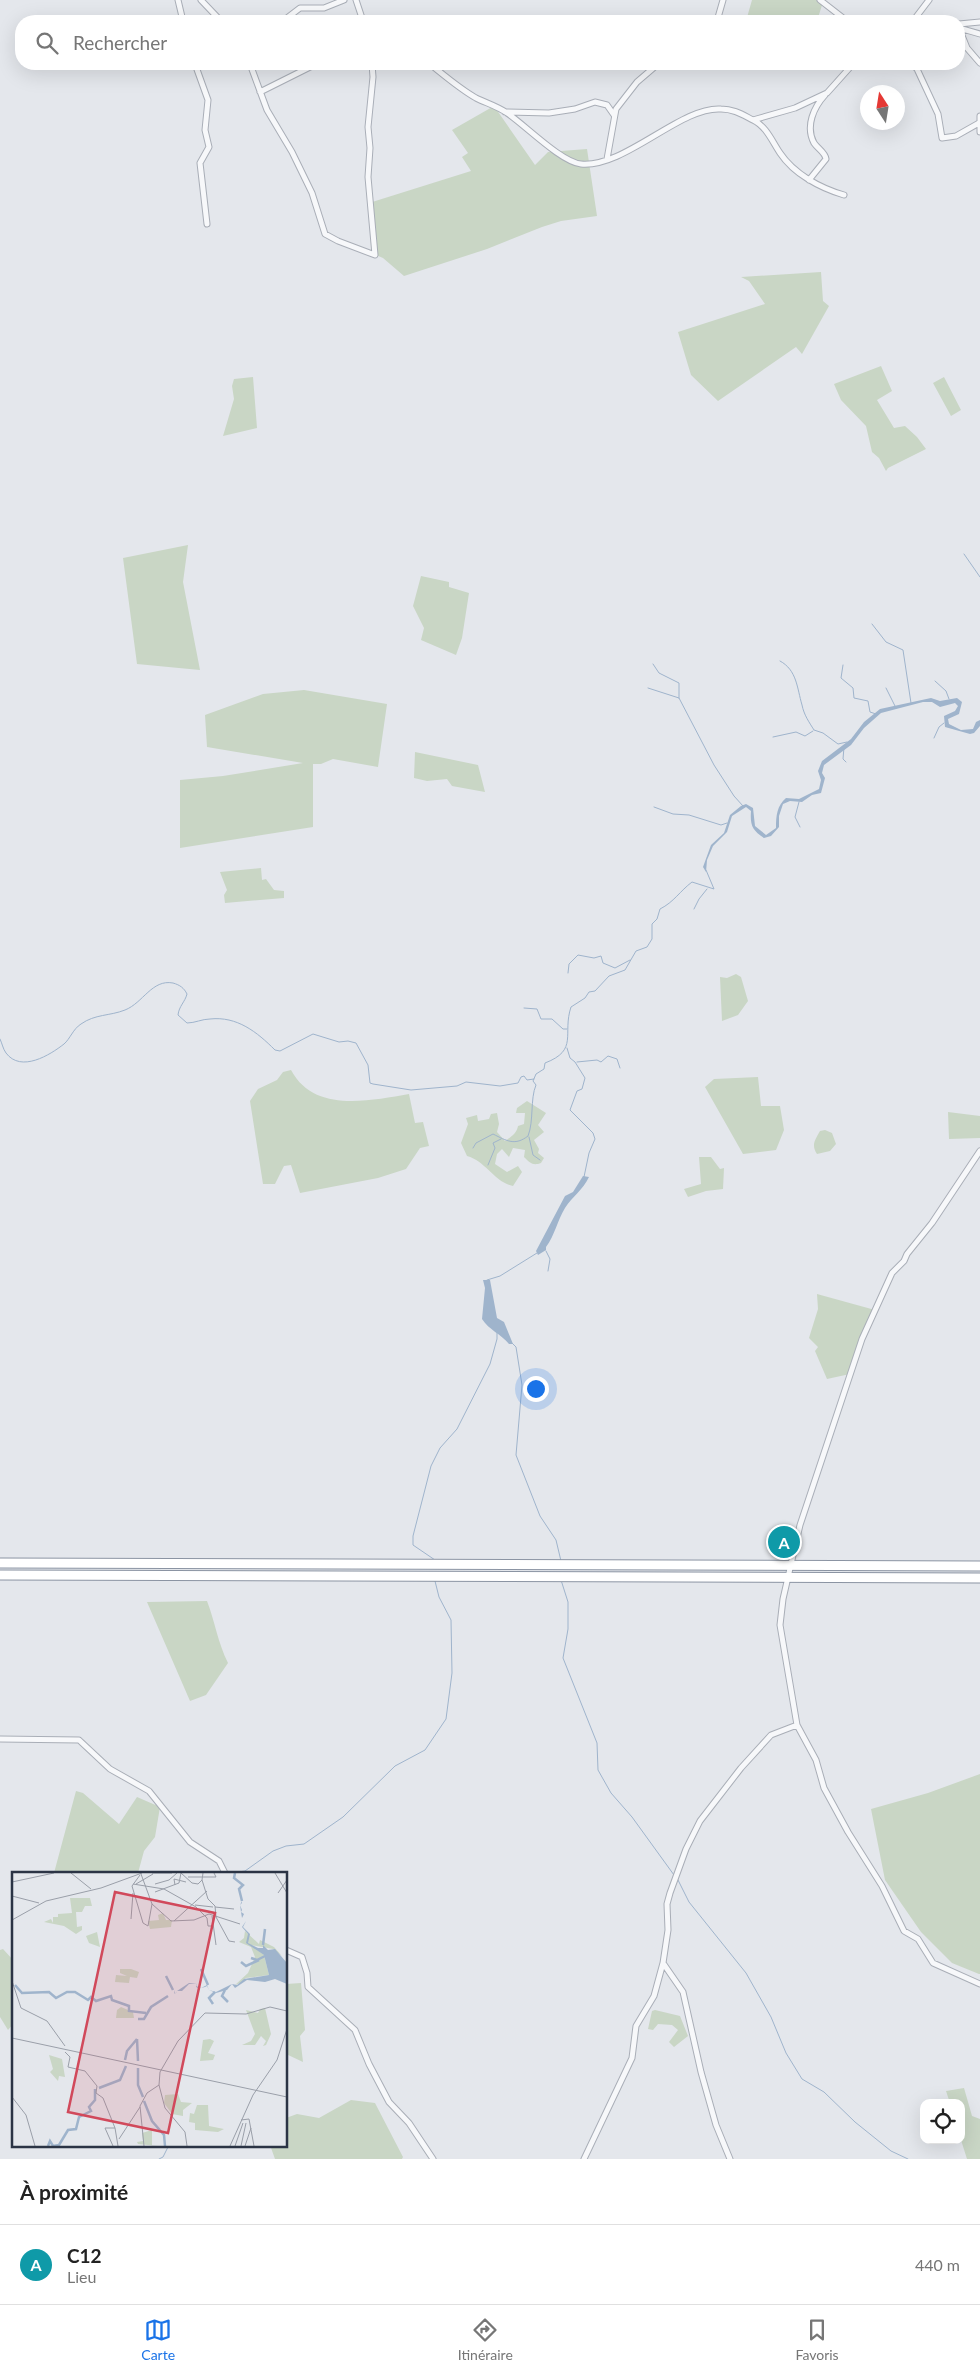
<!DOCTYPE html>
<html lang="fr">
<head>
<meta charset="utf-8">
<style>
  :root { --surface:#fff; --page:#f6f6f6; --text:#222; --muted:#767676; --line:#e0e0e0; --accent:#1a73e8 }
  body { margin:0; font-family:Lato,sans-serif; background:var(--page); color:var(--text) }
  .controls { position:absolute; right:15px; bottom:15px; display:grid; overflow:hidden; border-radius:10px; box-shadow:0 5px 20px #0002 }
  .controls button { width:45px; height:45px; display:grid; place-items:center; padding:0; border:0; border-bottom:1px solid var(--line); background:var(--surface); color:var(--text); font:25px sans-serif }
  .compass { position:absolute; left:860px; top:85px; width:45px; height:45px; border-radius:50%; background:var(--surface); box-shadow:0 5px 20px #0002; rotate:348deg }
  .you { position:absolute; left:535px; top:1388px; width:18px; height:18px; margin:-12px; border:4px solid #fff; border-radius:50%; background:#1a73e8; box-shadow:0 0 0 8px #1a73e833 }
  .badge { display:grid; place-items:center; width:32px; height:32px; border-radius:50%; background:var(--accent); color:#fff; font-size:16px; font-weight:700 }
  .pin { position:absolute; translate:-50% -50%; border:2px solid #fff; box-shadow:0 1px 5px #0006 }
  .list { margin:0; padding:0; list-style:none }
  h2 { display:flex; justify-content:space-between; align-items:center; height:65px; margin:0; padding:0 20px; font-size:21px }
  h2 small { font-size:16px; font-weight:400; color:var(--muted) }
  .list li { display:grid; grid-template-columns:32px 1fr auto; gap:15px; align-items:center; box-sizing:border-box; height:80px; padding:0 20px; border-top:1px solid var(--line) }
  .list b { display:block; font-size:19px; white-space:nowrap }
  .list p { margin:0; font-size:16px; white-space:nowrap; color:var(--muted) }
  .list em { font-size:16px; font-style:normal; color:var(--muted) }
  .icon { flex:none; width:28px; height:28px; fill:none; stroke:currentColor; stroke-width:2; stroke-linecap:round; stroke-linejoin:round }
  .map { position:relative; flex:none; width:980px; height:2159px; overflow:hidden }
  .search { position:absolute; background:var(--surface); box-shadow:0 5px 20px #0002; left:15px; right:15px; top:15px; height:55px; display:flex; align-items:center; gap:12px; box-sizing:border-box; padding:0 18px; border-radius:20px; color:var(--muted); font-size:19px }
  .sheet { height:145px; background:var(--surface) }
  nav { display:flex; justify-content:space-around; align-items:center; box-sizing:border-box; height:70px; border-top:1px solid var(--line); background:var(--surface); font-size:14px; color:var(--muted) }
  nav a { display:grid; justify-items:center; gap:2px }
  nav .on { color:var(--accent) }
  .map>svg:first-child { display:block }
  .green { fill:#c9d6c5 }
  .water { fill:#9fb4cc }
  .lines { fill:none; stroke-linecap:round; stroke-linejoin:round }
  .stream { stroke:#9fb4cc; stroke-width:1 }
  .minor-casing { stroke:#a9aeb7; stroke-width:7 }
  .trunk-casing { stroke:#8b94a3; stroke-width:11 }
  .minor { stroke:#f7f8fa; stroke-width:5 }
  .trunk { stroke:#fff; stroke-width:9 }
  .inset-river { fill:none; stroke:#9fb4cc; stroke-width:2.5 }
  .inset-road { fill:none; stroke:#9a9fa9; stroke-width:1 }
  .view { fill:#d1495b; fill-opacity:0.15; stroke:#d1495b; stroke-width:2.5 }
  .inset-edge { fill:none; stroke:#2b3445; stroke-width:2.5 }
</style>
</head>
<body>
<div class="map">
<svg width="980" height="2159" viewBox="0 0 980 2159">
  <rect width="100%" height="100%" fill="#e4e7ec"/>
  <path class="green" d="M752,0h68l3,2 -6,19h-71z
    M494,106l41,59 13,-13 39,-3 10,67 -36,5 -19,6 -55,22 -83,27 -21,-18 -7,-3 -7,-52 102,-32 -9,-14 6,-4 -16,-23z
    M821,272l2,29 6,5 -27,48 -6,-7 -78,54 -27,-26 -13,-43 87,-28 -16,-23 -8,-4z
    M881,366l11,25 -15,9 17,28 11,-2 12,11 9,12 -38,19 -2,3 -7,-13 -7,-6 -6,-26 -25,-26 -7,-16z
    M253,377l4,51 -34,8 11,-37 -2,-13 2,-7z
    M944,377l17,33 -10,6 -18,-33z
    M188,545l-5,37 17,88 -63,-6 -14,-106z
    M421,576l28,6v5l20,6 -7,45 -6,17 -35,-15 3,-12 -11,-22z
    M304,690l83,14 -9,63 -45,-8 -12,5h-8v63l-133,21v-68l43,-4 80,-13 -96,-16 -2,-32 58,-21z
    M415,752l63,13 7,27 -33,-6 -5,-7 -20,2 -13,-3z
    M261,868l1,12 4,-1 8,11 10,1v7l-59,5 -1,-8 3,-5 -7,-18z
    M736,974l5,3 7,24 -10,14 -16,6 -2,-44 7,1z
    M291,1070c23,43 77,31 118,24l6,29 8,-1 6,24 -9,2 -14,21 -28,9 -78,15 -9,-28 -7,1 -9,18h-12l-13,-83 8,-12 19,-9 6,-8z
    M758,1077l3,29h19l4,24 -8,20 -33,4 -38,-67 9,-8z
    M527,1101l19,12 -8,12 6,7 -10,8 5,9 -1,4 6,5 -3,5c-8,3 -11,0 -17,-6l1,-7 -12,-2 -4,9 -7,-8 -5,5 -2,10 12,8 11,-6 4,6 -9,14c-19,-4 -27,-25 -46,-30l-6,-13 7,-19 -2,-6 11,-3 1,6 11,-2 2,-5 6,-1 2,11 -2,8 8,9c6,-4 12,-8 13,-15l6,-2 1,-11h-9l1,-5z
    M948,1112l32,4v22l-31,1z
    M825,1130l7,3 4,11 -6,7 -13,3c-6,-9 -2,-14 3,-23z
    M699,1157h12l9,12 4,-1 -1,21 -17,2 -18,6 -4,-8 17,-5z
    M817,1294l58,16 -25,64 -23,5 -12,-28 3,-4 -9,-9 9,-29z
    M207,1601c8,21 11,42 21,62l-22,32 -16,6 -43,-99z
    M980,1774v200h-1l-27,-11 -31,-31 -36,-52 -14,-71 57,-16z
    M76,1791l7,2 36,31 18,-27 23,10 -5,30 -11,14 -6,22h-84z
    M3,1949l11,12v62l-6,7 -8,-13v-67z
    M301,1983l4,47 -5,6 3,26 -17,-8v-70z
    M655,2010l25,6 8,20 -14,11 -5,-5 9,-12 -6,-5 -14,-1 -5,6 -5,-1 4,-18z
    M964,2088l8,28 8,3v40h-13l-6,-19v-37h-11l-4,-12z
    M351,2100l24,3 28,54 -1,2h-127l-5,-14h16v-27l11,-4 22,4z"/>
  <path class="water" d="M931,698l9,3 17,-3 5,4 -3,12 -11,5 1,5 12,6 12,-1 3,-7 4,-2v6l-6,7 -4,1 -25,-7 -1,-11 11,-5 3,-5 -3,-3 -15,4 -8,-5h-9l-42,11 -17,15 -13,17 -27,20 -2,8 3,5 -4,15 -9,2 -10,7 -12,-1 -7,3 -4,12v11l-8,9 -7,2c-12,-8 -14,-13 -13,-27l-5,-4 -14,9 -5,16 -14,14 -6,14 -1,12 -3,-5 8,-22 13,-12 6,-18 11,-9 5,-2 7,4 2,18 11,9 10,-7c0,-13 1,-22 10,-30l13,1 20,-10 2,-9 -3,-9 4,-10 29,-22 13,-17 16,-13z
    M583,1176l6,1c-6,13 -17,20 -24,31 -8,13 -10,27 -19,39v3l-8,5 -2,-4 29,-55 8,-4z
    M483,1280h7l7,38 7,4 9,22h-4c-8,-10 -20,-14 -27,-25l3,-31z"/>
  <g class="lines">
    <path class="stream" d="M964,554l16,23
      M872,624l14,18 17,8 8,53
      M780,661c17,9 17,27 22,44 2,10 7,17 12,25l9,3 15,11 9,-2
      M653,664l6,9 20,10v15
      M843,665l-2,13 12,10 1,10 14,3 2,11 6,2
      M935,681l11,10 3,8
      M648,688l31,10 35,67 20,31 9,10
      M886,688l10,20
      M773,737l23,-5 9,4 8,-5
      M934,738l5,-11 5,-4
      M844,747l-1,12 3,3
      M799,802l-4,15 5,10
      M654,807l19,7 16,1 32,10 6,-2
      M694,909l5,-10 8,-10
      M568,973l1,-9 9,-9 16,3 7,-2 2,7 12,5 15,-8
      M524,1008l13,1 4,10h11l11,10h4
      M0,1039c2,4 3,10 6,14 15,20 44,2 58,-9 6,-5 9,-15 17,-20 14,-10 29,-8 44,-14 18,-7 27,-31 48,-27 7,2 11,5 14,11 -2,8 -8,12 -9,21l9,8c8,0 15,-4 23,-4 27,-3 47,13 65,31l5,1 33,-17 26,8 9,-1 8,2 12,22 2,18 3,1 38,6 46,-4 9,-4 34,4 18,-3 3,-6 3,-1 3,4 7,-1
      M567,1048l3,10 5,4 10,16 -3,11 -5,2 -7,19 23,23 2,6 -6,14 -5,24
      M577,1062l20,-2 4,2 7,-6 9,3 3,9
      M529,1137l4,18 7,5
      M473,1148l3,-5 17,-9c14,7 22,12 35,2 6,-15 2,-37 8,-51l-3,-4 3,-7 8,-5 1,-6c34,-13 17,-29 26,-56l14,-9 4,-6 6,-1 14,-15 16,-6 11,-19 11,-4 5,-8v-15l5,-5 3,-10c14,-7 20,-18 32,-27l22,7 -8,-19
      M488,1165l7,-17 -2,-5 8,-4
      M546,1251l4,8 -2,12
      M487,1280l13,-4 37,-23
      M512,1343l4,4 6,38 -6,70 24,61 16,24 5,21
      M435,1560l-22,-15v-9l18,-70 9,-18 17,-19 33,-65 7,-25v-7
      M561,1580l7,22v27l-5,29 34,85 1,27 13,23 21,24 42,58
      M231,1873l14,-2 28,-20 13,-5 18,-2 39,-27 52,-51 30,-16 21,-31 6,-46 -1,-53 -12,-23 -4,-16
      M677,1878l12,24 57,71 25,44 15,36 16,26 22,13 31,30 36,29 17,8
      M159,2159l4,-2 6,-12"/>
    <defs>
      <path id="minor" d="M178,0l5,21
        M201,0l20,21
        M356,0l7,21
        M820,0l27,21
        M283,21l17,-13h24l20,-8
        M717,21l6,-21
        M913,21l16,-21
        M931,21h1
        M959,24l21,-2
        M959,28l8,20 13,15
        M959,28l21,6
        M195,64l13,36 -3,30 4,17 -9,16 7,61
        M250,64l17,46 25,42 20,41 13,41 13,7 37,14 -7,-78 2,-29 -2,-21 5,-50 -1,-13
        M430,64c15,12 30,25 46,34 10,5 21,8 31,15 18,12 54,49 74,51 44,4 100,-58 140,-55 13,0 22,6 32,11l42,-12 32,-15 26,-29
        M912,64l5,5 21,45 4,24 14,-2 23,-13
        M260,92l56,-28
        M505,112l44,1 26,-4 20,-7 12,3 7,10
        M980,116v16
        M753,120c13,6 19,21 27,33 14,21 40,35 64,42
        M607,159l9,-50 21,-27 21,-18
        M809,180l17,-21c-1,-7 -8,-10 -12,-16 -9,-17 0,-36 11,-48
        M980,1151l-48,72 -25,31 -3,7 -12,12 -30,66 -62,186 -17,74 -3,26 17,100 19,35 8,28 24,44 34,54 22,45 14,8 15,24 47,21
        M0,1739l79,1 31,29 39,22 41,51 29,19 6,12
        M286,1950l16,7 5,16 1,14 47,43 14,34 20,38 20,21 24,36
        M584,2159l48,-101 4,-32 18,-30 9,-33
        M730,2159l-14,-34 -15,-53 -18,-80 -20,-29 5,-33 -1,-26 3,-11 16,-44 14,-28 41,-53 30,-33 26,-10"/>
      <path id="trunk" d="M0,1563l980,3
        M0,1575l980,3"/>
    </defs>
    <use href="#minor" class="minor-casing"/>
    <use href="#trunk" class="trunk-casing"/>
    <use href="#minor" class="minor"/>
    <use href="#trunk" class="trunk"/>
  </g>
  <g transform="translate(12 1872)">
    <rect width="275" height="275" fill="#e4e7ec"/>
    <path d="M58,26h20l2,8h-7l-3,6h-6l1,15 5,-1v4l-6,4 -12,-8 -20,-4 7,-3 2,4v-6h5v-3l14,-1zM151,41l3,7h6l-1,7 -21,2 -2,-8 11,-1 -1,-5zM233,59l14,13 1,-4 14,7 8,9 -9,-7 -22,-4 13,10 5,20 -23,3 -6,5 -5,2 13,-12 7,-16 -4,-10 -12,-5 5,-4zM85,60l3,15 -11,-4 -3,-7zM108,97h11l8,3 -2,6 -7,-1 -1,6 -14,-1 1,-7 11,1 -7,-3zM109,135l12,5 1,6h-18l1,-8zM253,136l6,26 -5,11 -3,1 3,-5 -5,-5 -6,9h-13l9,-4 4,-7 -9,-24 12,3 2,-4zM198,167l4,2 -6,12 7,2 -2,5 -13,1 3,-21zM37,183l13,4 3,18 -6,-1 -1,5 -8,-9 3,-3zM166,222l3,8 11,1 -9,7v6l-11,-2 -8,-11 1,-8zM185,233h11l1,21 15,3 -6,3 -23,-2v-7l-6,-1 1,-9 4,1zM140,258v15l6,1 -20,-2 -1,-2 6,-1 -1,-8z" fill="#c9d6c5"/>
    <path d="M230,29v2l-2,2 2,5 -1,2 3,2 -2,4 4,3 -3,6 7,7 -2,9 10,5h5v-3l5,5 7,-1 12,14v21l-12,-5 -10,3 -18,-2 -12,8 -3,-4 -5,6 -11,3 -7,-3 -2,-4 -2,1 -4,1h-3l-2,-1v-2l1,-1h-8l-7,7h-5l-1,2 -1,1 -1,-1v-3l-2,1 -4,5 4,-5 2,-1 1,4 2,-3 12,-8 8,1 -1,2 5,2 6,-3 2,5 7,2 16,-8 5,1 7,-6 25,-4 -5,-20 -18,-12 2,-9 -6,-7 4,-6 -4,-3 -1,-6 -1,-7z" fill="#9fb4cc"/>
    <path class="inset-river" d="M223,1l-1,5 9,7 -4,4 3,12M251,73l2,-16M239,86l6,2 8,-4M229,90l5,4 13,-6M189,97l7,16M154,104l7,14M3,113l7,8 27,-1 7,6 11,-6h8l13,8 3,-3 5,4 15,-5 1,4 17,6v5l17,2M213,118l-3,6 6,6M201,132l-4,-6 6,-6M126,147h6l7,-12 17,-11M125,167l1,22M113,188l2,-9 10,-12M126,196v17l5,12M87,216l21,-8 6,-14M132,229l8,20 12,14 1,11M36,274l2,-5 3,5 6,-1 9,-15 8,-1 3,-12 12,-6 -2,-4 6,-7v-11"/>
    <path class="inset-road" d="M59,1l20,16M140,1h20M169,1l11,10 6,1 4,-4M191,1l-1,7 6,19 7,7 1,11 13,24 6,1M263,1l12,20M129,2l11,30 19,17 23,-1 15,-6 31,10M128,3l-8,11 11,37 5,3 4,-22M176,5h28l-2,-4M0,10l42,-9M121,12l31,5 32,18 11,11 1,8h4M124,12l17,-10M143,12l14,-4 8,-7M163,13l-1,-6 12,3M143,20l24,-9 2,-10M266,21l9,-13M0,24l27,7M183,33l18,2M203,35l19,2M200,44l4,29M119,47l2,-26M0,48l34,-19 55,-13 41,-15M162,49l33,-30M0,109l9,27 26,13 18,25M0,166l275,59M53,180l5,5 -2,10 17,4 12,15 -1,7 7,5 12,30 3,18M0,225l14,18 9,31M229,248l8,-1 5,27M107,267l21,-32M101,274l-8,-18h10M132,274l-4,-40 7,-13 12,-8M175,274l-2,-14 -20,-24 -6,-23 1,-13 18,-31 27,-28 41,1 24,-7 17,4M218,274l23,-51 24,-35 10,-31M223,274l8,-23M229,274l5,-23M233,274l6,-18"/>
    <path class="view" d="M103,20l100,21 -47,220 -100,-21z"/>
    <rect width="275" height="275" class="inset-edge"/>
  </g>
</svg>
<div class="controls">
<button><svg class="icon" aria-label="locate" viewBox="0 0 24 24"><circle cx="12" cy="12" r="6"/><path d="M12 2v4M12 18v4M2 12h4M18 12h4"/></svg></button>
</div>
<svg class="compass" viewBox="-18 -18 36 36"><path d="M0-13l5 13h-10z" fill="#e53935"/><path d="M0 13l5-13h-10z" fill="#767676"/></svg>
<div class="you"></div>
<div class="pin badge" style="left:784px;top:1542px;background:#0f9aa8">A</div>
<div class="search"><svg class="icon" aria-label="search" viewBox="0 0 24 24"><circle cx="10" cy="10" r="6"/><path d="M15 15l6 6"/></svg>Rechercher</div>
</div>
<section class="sheet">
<h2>À proximité<small></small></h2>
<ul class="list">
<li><span class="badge" style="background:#0f9aa8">A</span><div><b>C12</b><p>Lieu</p></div><em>440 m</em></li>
</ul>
</section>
<nav>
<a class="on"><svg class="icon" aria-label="map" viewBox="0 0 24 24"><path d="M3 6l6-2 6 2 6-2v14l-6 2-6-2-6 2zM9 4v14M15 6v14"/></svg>Carte</a>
<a><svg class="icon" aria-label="directions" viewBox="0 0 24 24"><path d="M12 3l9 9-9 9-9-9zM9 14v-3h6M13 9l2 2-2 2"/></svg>Itinéraire</a>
<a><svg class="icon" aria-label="saved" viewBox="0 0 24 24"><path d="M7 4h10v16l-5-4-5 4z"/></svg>Favoris</a>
</nav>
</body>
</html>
